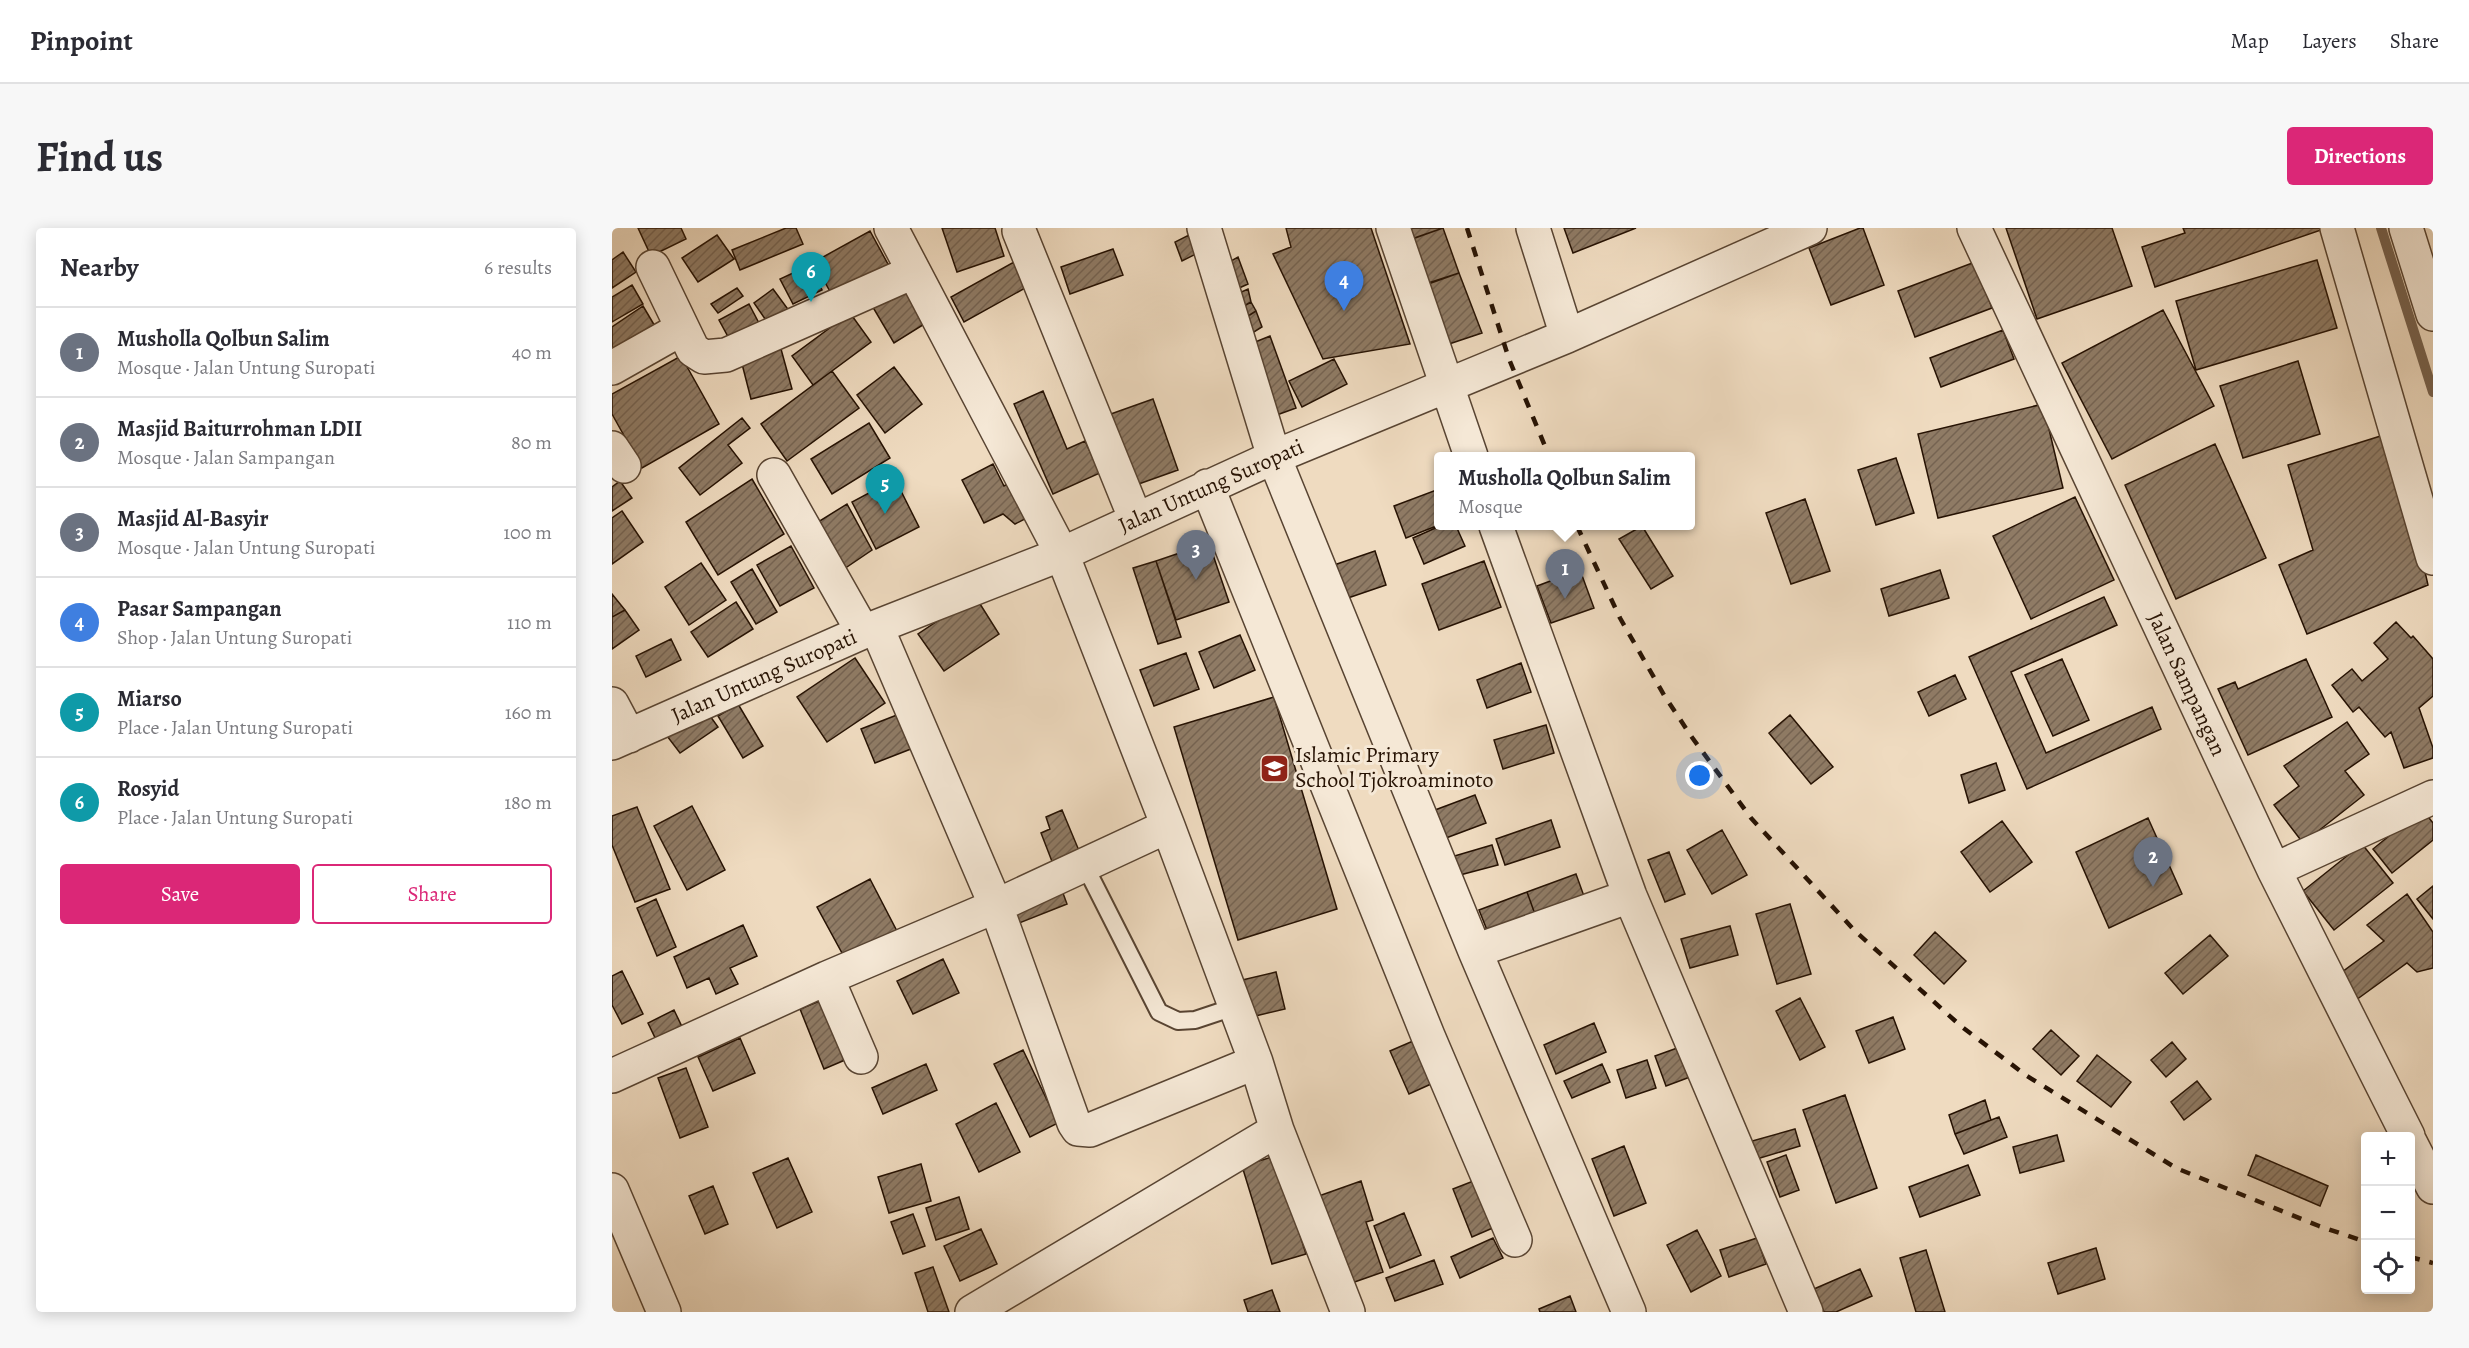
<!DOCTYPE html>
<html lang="en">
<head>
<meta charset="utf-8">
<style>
  :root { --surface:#fff; --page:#f7f7f7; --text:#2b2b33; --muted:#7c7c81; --line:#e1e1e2; --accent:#db2777 }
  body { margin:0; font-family:Alegreya,serif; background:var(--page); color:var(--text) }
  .controls { position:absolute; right:18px; bottom:18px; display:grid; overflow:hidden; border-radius:6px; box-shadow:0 3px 15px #0003 }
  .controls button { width:54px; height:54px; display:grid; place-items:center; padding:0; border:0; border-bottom:2px solid var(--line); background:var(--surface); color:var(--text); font:30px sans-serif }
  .you { position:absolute; left:1088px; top:548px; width:21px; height:21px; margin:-15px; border:4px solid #fff; border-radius:50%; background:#1a73e8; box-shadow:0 0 0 9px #1a73e833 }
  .badge { display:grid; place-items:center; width:39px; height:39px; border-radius:50%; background:var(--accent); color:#fff; font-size:20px; font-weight:700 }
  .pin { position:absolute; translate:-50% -50px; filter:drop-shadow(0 2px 3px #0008) }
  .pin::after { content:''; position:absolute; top:32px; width:21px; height:18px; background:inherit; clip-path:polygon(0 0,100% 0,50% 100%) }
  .popup { position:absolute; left:822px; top:224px; width:261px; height:78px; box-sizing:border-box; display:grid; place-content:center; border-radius:6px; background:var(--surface); filter:drop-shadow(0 2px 4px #0005); font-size:20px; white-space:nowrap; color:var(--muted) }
  .popup b { font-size:22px; color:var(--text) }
  .popup::after { content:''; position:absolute; left:50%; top:100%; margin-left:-12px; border:12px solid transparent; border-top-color:var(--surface) }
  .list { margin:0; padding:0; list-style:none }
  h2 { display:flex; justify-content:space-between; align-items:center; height:78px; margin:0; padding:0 24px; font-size:26px }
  h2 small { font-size:20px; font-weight:400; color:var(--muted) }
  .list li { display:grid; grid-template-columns:39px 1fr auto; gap:18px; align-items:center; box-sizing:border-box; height:90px; padding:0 24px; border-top:2px solid var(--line) }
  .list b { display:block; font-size:22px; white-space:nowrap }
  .list p { margin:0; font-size:20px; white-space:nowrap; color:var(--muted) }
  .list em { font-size:20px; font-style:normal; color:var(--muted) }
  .actions { display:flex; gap:12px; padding:18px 24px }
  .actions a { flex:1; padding:14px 0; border:2px solid var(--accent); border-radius:6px; text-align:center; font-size:21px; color:var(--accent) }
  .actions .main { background:var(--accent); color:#fff }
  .icon { flex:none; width:33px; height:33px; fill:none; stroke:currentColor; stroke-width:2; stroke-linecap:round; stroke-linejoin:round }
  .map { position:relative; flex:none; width:1821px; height:1084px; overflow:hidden; border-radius:6px }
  header { display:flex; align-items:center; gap:36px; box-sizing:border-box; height:84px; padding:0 30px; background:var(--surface); border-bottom:2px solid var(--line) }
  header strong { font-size:28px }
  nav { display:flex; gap:33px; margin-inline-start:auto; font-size:21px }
  .intro { display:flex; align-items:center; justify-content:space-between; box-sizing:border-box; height:144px; padding:0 36px }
  h1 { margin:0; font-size:42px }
  .button { padding:15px 27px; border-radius:6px; background:var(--accent); color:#fff; font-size:21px; font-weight:700 }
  main { display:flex; gap:36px; padding:0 36px }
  aside { flex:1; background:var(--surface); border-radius:6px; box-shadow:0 3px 15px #0003 }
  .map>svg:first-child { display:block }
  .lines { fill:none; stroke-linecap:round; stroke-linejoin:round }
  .stream { stroke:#76624e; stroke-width:10 }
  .building { fill:url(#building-hatch); stroke:#261203; stroke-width:1.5 }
  .lane-casing { stroke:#584432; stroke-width:20 }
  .street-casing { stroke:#584432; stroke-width:36 }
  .lane { stroke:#f5e8d6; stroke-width:16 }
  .street { stroke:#f5e8d6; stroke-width:33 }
  .rail { stroke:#261203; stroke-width:4.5; stroke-dasharray:10 10; stroke-linecap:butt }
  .labels { text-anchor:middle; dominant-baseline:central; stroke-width:6; stroke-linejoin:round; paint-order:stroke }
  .street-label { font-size:22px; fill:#261203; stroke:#f5e8d6 }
  .poi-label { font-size:22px; fill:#261203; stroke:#f5e8d6; text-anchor:start }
</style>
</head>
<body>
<header>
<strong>Pinpoint</strong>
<nav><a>Map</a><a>Layers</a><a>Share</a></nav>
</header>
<div class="intro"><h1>Find us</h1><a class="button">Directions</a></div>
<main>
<aside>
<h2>Nearby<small>6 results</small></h2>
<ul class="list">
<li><span class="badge" style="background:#6b7280">1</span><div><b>Musholla Qolbun Salim</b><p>Mosque · Jalan Untung Suropati</p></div><em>40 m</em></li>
<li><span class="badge" style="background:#6b7280">2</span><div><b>Masjid Baiturrohman LDII</b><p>Mosque · Jalan Sampangan</p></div><em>80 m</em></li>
<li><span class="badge" style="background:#6b7280">3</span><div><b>Masjid Al-Basyir</b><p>Mosque · Jalan Untung Suropati</p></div><em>100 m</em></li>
<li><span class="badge" style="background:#3f7fe0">4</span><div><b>Pasar Sampangan</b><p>Shop · Jalan Untung Suropati</p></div><em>110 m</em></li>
<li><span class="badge" style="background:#0f9aa8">5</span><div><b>Miarso</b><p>Place · Jalan Untung Suropati</p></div><em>160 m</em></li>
<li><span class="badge" style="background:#0f9aa8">6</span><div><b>Rosyid</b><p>Place · Jalan Untung Suropati</p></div><em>180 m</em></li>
</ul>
<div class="actions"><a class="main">Save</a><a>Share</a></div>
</aside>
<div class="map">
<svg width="1821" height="1084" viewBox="0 0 1821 1084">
  <defs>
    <pattern id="building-hatch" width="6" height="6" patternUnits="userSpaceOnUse" patternTransform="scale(1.5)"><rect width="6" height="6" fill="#8f7b65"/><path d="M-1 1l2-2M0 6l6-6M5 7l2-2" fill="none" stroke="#756351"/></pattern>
  </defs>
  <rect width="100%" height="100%" fill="#efdbc0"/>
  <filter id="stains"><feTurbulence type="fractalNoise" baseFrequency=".00333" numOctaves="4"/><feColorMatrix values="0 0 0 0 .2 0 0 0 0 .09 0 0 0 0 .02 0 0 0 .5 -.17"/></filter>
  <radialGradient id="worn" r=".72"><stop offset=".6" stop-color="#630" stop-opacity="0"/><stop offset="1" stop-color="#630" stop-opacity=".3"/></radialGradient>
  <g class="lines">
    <path class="stream" d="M1769,0l52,164"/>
  </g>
  <path class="building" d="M26,0h43l5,11 -35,17z
    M26,0h43l5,11 -35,17z
    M174,0h10l7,16 -63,26 -8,-20z
    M330,0h53l9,28 -47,16z
    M674,0h85l39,116 -87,15 -50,-105 18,-7z
    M785,0h46l-43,15z
    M831,0l16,45 -43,14 -15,-44z
    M952,0h72l-63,25z
    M1248,0h3l21,57 -53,20 -22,-57z
    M1394,0h106l20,58 -95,33z
    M1571,0h138v2l-166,57 -13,-40 43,-14z
    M258,3l19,35 -56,31 -19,-35z
    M105,7l17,24 -36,23 -16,-24z
    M577,7l7,19 -14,7 -7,-19z
    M501,21l10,26 -53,19 -9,-27z
    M11,24l13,20 -24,16v-28z
    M626,29l10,27 -20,9 -8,-26z
    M1705,32l20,68 -141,42 -20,-69z
    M402,34l13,25 -63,35 -13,-25z
    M1363,34l17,46 -77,29 -17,-46z
    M198,37l12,25 -29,14 -13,-25z
    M847,45l23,60 -42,14 -23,-59z
    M20,57l11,19 -31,18v-25z
    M290,57l24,38 -32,20 -23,-39z
    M125,60l6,8 -25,17 -7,-9z
    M161,61l17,23 -20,14 -16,-23z
    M636,61l3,13 -19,11 -4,-15z
    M639,74l5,9 -19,12 -5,-10z
    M137,76l13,25 -30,15 -13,-24z
    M31,78l16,27 -47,29v-35z
    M1551,82l51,96 -102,53 -50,-96z
    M644,83l6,16 -21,13 -4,-17z
    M238,85l21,29 -58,43 -21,-29z
    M1391,102l11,29 -73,28 -11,-29z
    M658,108l26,72 -22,8 -31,-69z
    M169,121l11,40 -41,10 -10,-39z
    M69,128l38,68 -77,44 -30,-54v-20z
    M722,131l13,25 -45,23 -13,-26z
    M1686,133l22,73 -77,24 -23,-72z
    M282,139l28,37 -37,29 -28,-38z
    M220,143l27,37 -72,53 -26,-37z
    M431,163l24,58 18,-8 15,32 -47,21 -39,-90z
    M541,171l25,71 -45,16 -25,-71z
    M1431,176l20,84 -125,30 -20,-84z
    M130,190l8,10 -22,17 14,18 -42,32 -21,-27z
    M257,195l21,35 -58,36 -21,-35z
    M1775,206l26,84 15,67 -121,49 -28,-69 34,-15 -25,-85z
    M1603,216l51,114 -90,41 -51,-114z
    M1284,230l18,55 -38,12 -18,-55z
    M381,236l11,22 11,-6 18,35 -18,9 -12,-10 -19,9 -22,-43z
    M140,251l32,55 -66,41 -32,-53z
    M283,251l24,48 -43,22 -24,-47z
    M8,253l12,17 -20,13v-24z
    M827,261v36l-33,13 -12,-32z
    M1463,269l39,83 -83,39 -38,-83z
    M1193,271l25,72 -39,13 -25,-71z
    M235,276l25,46 -34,23 -28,-46z
    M10,283l21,31 -31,22v-46z
    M828,298h16l9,20 -41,18 -11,-26z
    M1030,298l31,50 -22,13 -32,-50z
    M597,315l20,59 -53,18 -20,-59z
    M179,318l23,42 -34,18 -23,-41z
    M763,323l11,34 -41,14 -11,-34z
    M544,333l25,76 -23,7 -25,-76z
    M872,333l17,46 -62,23 -17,-46z
    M89,335l25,37 -37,25 -24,-38z
    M140,341l25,43 -21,12 -25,-42z
    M968,342l14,38 -43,15 -14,-37z
    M1328,342l9,28 -60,18 -8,-27z
    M0,366l13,16 -13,7z
    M363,368l24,38 -55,37 -26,-37z
    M1492,369l13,28 -106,47 35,81 106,-46 9,22 -134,60 -58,-132z
    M124,374l17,27 -45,28 -17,-25z
    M13,382l14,20 -27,19v-32z
    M1784,394l15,16 2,-2 20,23v37l-14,12 14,40v10l-29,10 -13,-36 -6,5 -26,-30 -6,5 -21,-27 20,-16 10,12 26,-22 -14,-16z
    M628,407l15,35 -41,18 -15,-36z
    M59,411l10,21 -35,17 -10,-21z
    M574,425l13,36 -45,17 -14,-36z
    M243,430l30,45 -58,39 -30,-45z
    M1450,431l27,61 -36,16 -28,-61z
    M1694,431l26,58 -84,38 -30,-66 17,-7 3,7z
    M909,435l10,29 -44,16 -10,-28z
    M1343,447l11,24 -37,17 -11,-24z
    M662,469l63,212 -99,31 -64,-213z
    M126,476l25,42 -20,12 -25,-42z
    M93,481l13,18 -38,26 -13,-17z
    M290,485l14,34 -41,16 -14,-34z
    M1178,487l43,52 -22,17 -42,-51z
    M1735,494l22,32 -24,17 19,24 -61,48 -29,-38 25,-19 -15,-20z
    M934,497l8,28 -51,16 -9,-29z
    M1384,535l9,27 -36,13 -8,-28z
    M863,567l11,28 -40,15 -11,-28z
    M80,578l33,64 -38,20 -33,-64z
    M25,579l33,82 -35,13 -23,-57v-29z
    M1810,581l11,14v17l-41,33 -19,-24z
    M450,582l18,43 -27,11 -12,-31 9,-4 -4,-12z
    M1536,590l34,76 -73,34 -33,-76z
    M939,592l9,27 -55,18 -9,-26z
    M1390,593l30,41 -42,30 -29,-40z
    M1110,602l25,45 -35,19 -25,-44z
    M1750,616l31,39 -59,47 -31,-39z
    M880,617l6,20 -42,11 -5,-19z
    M1057,624l16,42 -20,8 -17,-42z
    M964,646l9,25 -49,18 -9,-25z
    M258,651l30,58 -52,27 -31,-57z
    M448,657l7,19 -58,23 -7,-19z
    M1821,658v33l-16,-20z
    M915,664l9,25 -47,18 -10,-25z
    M1795,666l26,38v36l-16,4 -10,-9 -51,37 -18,-25 46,-34 -17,-16z
    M44,671l20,48 -19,9 -20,-48z
    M1178,676l21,70 -34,10 -21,-70z
    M131,697l14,31 -27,12 8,16 -22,10 -7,-16 -22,10 -13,-31z
    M1118,698l8,29 -48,13 -9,-29z
    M1323,704l31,29 -22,23 -30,-29z
    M1598,707l18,21 -45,38 -18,-21z
    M331,731l16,34 -46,21 -16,-33z
    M10,743l21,43 -21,10 -10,-19v-29z
    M664,744l9,37 -34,8 -9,-37z
    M215,770l25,59 -28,12 -24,-60z
    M1188,770l25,49 -25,13 -24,-49z
    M62,782l11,23 -26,13 -11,-23z
    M1281,789l12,32 -36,14 -13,-32z
    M982,795l12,29 -50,22 -12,-29z
    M1439,802l28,26 -18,19 -28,-26z
    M128,810l15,35 -42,18 -15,-34z
    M801,813l18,43 -22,10 -19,-43z
    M1560,814l14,17 -20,18 -15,-17z
    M1068,819l10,30 -24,9 -11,-30z
    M411,822l35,73 -28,14 -36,-73z
    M1485,827l34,27 -20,25 -34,-26z
    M1035,832l9,28 -30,10 -9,-28z
    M314,836l11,26 -54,24 -11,-26z
    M990,836l8,18 -38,16 -8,-17z
    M74,840l22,59 -28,11 -22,-60z
    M1585,853l14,18 -27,21 -13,-18z
    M1233,867l32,93 -41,15 -33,-93z
    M1373,872l6,20 -36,14 -6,-19z
    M384,875l24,49 -41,20 -23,-48z
    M1387,889l8,20 -43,17 -9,-20z
    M1183,901l5,17 -50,15 -5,-18z
    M1445,907l7,26 -44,12 -7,-26z
    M1012,918l22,57 -32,13 -22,-57z
    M1174,927l13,35 -19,7 -13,-35z
    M1644,927l72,31 -8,20 -72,-31z
    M663,928l31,98 -34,10 -30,-98z
    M176,930l24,54 -35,16 -24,-55z
    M309,936l10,37 -42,12 -11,-36z
    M1356,937l12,30 -60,22 -11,-30z
    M864,952l19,47 -23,10 -19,-48z
    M749,953l12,39 -7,2 17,50 -37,13 -30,-88z
    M101,958l15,38 -23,10 -16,-38z
    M347,969l10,32 -33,11 -10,-32z
    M792,985l17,42 -31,13 -16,-42z
    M301,986l12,32 -22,8 -12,-32z
    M369,1001l16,35 -37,17 -16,-35z
    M1085,1002l24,46 -30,16 -24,-47z
    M881,1010l10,20 -43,20 -9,-21z
    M1145,1010l9,26 -37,13 -9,-27z
    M1484,1020l9,31 -47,15 -10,-31z
    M1314,1022l19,62h-29l-16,-54z
    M822,1032l9,24 -48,17 -9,-23z
    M321,1039l16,45h-21l-13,-39z
    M1248,1041l12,27 -36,16h-12l-10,-23z
    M660,1062l8,22h-32l-4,-12z
    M958,1068l6,16h-36l-1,-3z"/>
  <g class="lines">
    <defs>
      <path id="lane" d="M473,638l74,146 19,9 17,-1 39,-13"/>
      <path id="street" d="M279,0l171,326 106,272 88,236 21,68 71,182
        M592,0l70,229 201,494 154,361
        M781,0l78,228
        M921,0l34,108
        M1362,0l300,642 134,266
        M1725,0l96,330
        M1794,0l27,86
        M407,3l117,289
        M41,39l40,83 11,7 22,-2 187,-83
        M0,140l69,-39
        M0,220l12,18
        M162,247l89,157
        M595,258l221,550 87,204
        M884,298l134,370 176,416
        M265,400l119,278 78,217 4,6 12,1 166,-68
        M0,476l17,32
        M0,515l251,-111 199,-78 212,-97 293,-121 243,-108
        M1662,642l159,-73
        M863,723l155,-55
        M215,750l34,79
        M0,848l215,-98 169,-72 172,-80
        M1798,914l23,45
        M0,962l52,122
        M360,1084l305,-182"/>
    </defs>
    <use href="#lane" class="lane-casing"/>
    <use href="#street" class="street-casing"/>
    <use href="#lane" class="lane"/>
    <use href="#street" class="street"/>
    <path class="rail" d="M855,0l42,131 40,97
      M965,298l43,92 44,77 27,41 60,82 104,113 107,96 65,49 149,92 143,58 47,16
      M1798,1029l23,6"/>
  </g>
  <defs>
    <symbol id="school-square" viewBox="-11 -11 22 22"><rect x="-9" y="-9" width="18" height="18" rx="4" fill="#8f2418" stroke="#f5e8d6"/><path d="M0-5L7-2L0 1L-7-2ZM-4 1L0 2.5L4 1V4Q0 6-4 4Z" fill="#fff"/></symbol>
  </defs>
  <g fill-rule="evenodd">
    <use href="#school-square" x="646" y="524" width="33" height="33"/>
  </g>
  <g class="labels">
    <g class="street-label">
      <text transform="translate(599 258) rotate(-24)">Jalan Untung Suropati</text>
      <text transform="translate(152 448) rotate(-24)">Jalan Untung Suropati</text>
      <text transform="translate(1575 456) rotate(65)">Jalan Sampangan</text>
    </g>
    <g class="poi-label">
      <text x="683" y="527">Islamic Primary<tspan x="683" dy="25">School Tjokroaminoto</tspan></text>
    </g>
  </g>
  <rect width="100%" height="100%" filter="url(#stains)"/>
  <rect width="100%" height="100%" fill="url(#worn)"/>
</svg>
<div class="controls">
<button>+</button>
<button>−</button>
<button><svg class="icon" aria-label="locate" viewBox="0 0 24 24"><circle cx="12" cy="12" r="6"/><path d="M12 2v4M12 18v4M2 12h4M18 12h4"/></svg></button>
</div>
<div class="you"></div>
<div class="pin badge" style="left:953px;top:371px;background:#6b7280">1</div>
<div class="popup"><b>Musholla Qolbun Salim</b>Mosque</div>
<div class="pin badge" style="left:1541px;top:659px;background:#6b7280">2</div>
<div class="pin badge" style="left:584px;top:352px;background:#6b7280">3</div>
<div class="pin badge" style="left:732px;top:83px;background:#3f7fe0">4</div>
<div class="pin badge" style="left:273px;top:286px;background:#0f9aa8">5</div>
<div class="pin badge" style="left:199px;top:74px;background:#0f9aa8">6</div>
</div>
</main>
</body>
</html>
